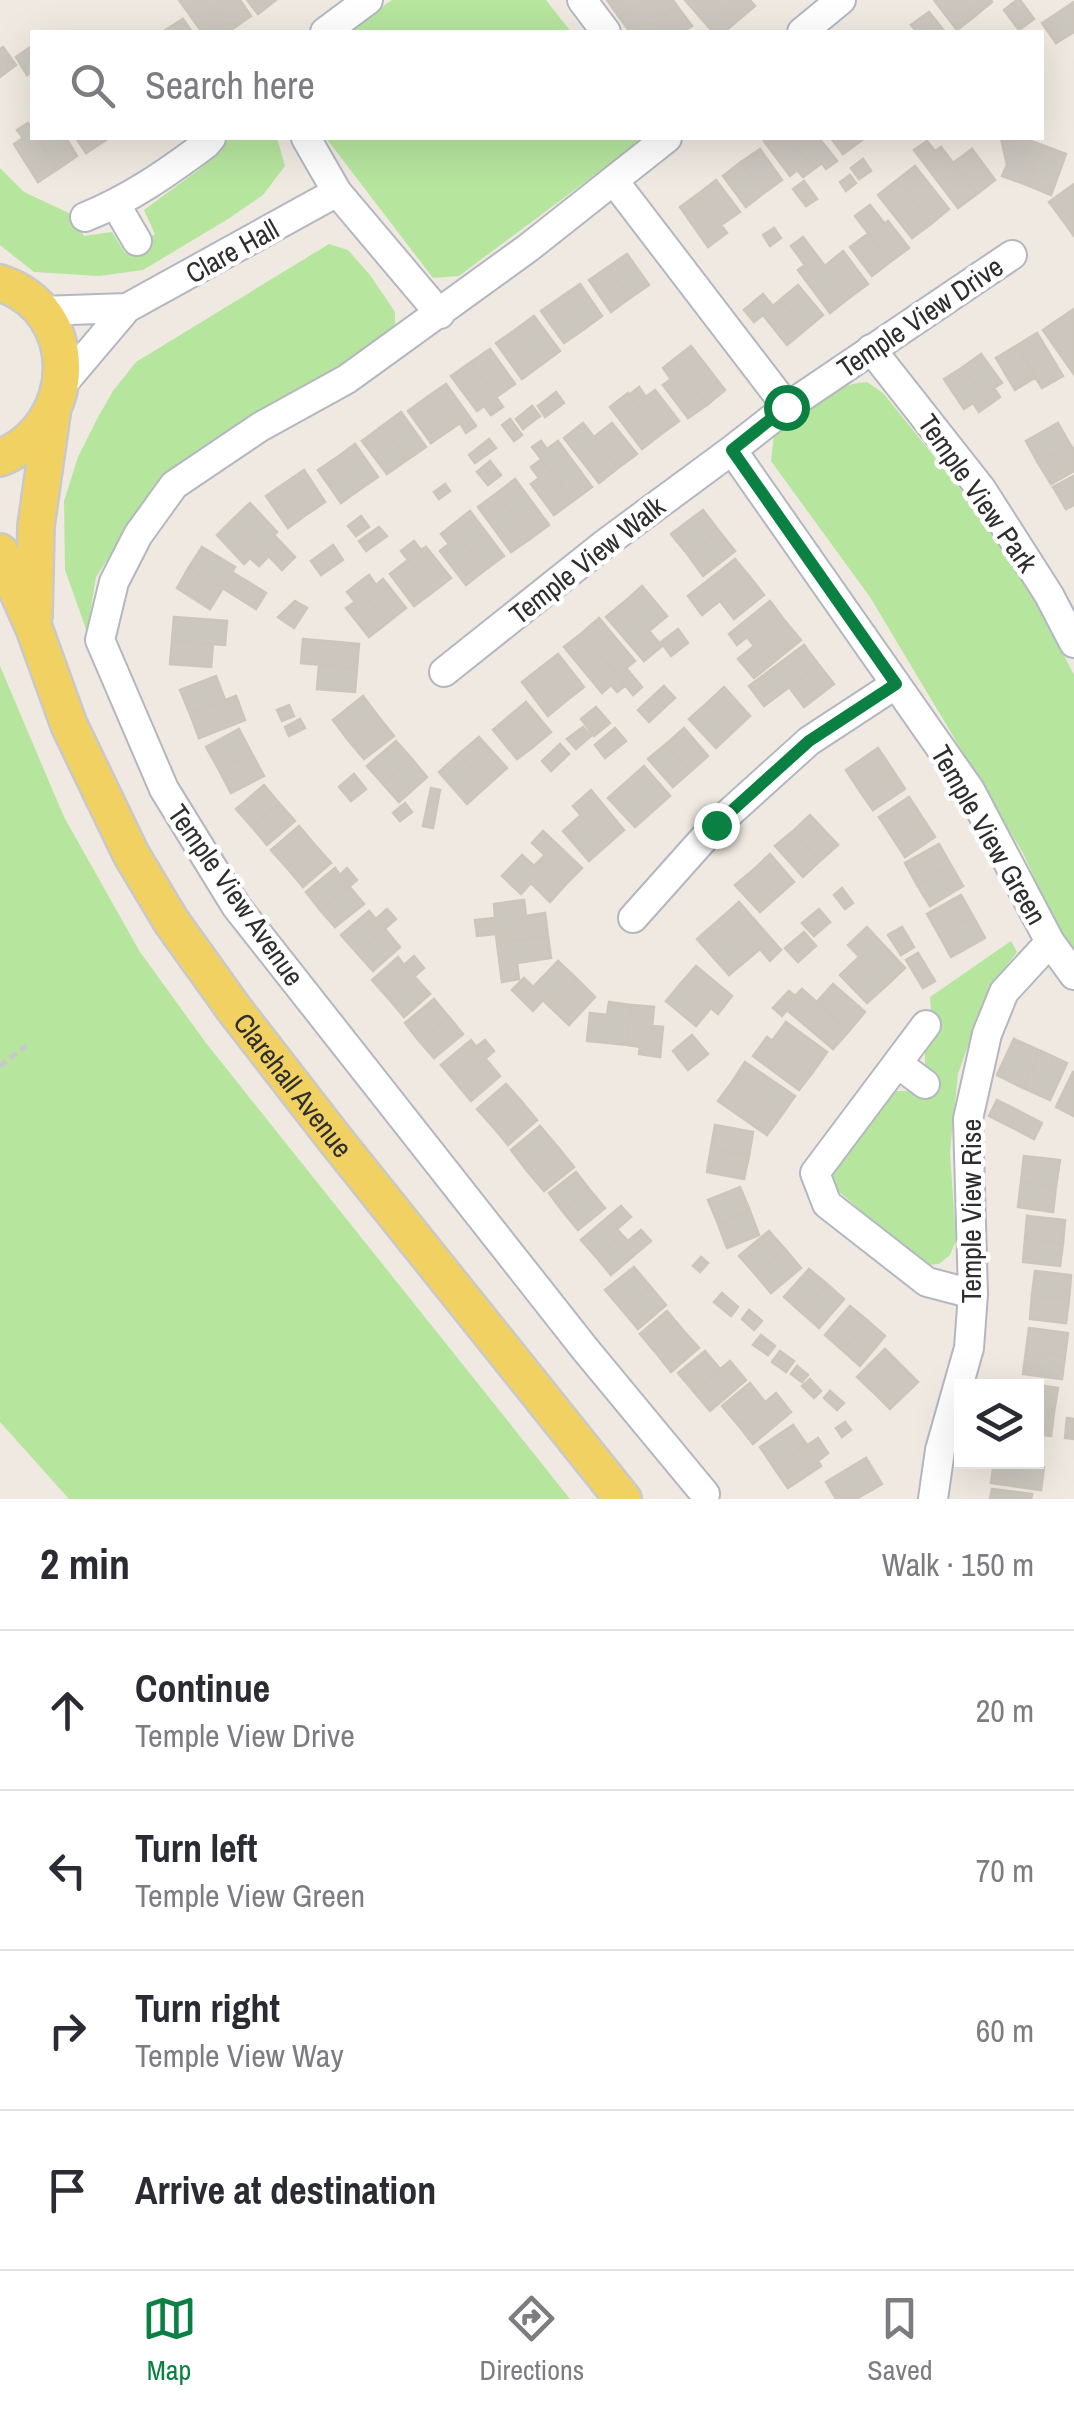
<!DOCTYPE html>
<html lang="en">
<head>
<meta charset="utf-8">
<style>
  :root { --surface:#fff; --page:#f7f7f7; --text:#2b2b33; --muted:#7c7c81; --line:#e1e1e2; --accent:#0b8043 }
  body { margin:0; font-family:"Archivo Narrow",sans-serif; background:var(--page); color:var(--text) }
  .controls { position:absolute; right:30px; bottom:30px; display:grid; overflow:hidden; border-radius:0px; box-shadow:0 10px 40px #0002 }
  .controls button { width:90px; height:90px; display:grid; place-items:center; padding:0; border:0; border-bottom:2px solid var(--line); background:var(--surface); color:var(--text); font:50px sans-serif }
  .stop { position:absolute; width:30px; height:30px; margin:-22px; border:8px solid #0b8043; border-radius:50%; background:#fff }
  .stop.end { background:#0b8043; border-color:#fff; box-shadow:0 2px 10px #0008 }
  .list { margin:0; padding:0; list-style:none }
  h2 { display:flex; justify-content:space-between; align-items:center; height:130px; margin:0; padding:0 40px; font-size:42px }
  h2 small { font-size:32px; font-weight:400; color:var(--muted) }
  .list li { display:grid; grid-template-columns:65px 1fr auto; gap:30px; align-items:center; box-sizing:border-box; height:160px; padding:0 40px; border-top:2px solid var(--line) }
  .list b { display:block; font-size:38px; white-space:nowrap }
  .list p { margin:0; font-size:32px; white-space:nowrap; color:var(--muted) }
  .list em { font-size:32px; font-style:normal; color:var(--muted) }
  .icon { flex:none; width:55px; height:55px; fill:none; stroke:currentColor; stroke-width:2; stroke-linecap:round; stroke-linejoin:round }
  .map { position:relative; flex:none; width:1074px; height:1499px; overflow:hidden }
  .search { position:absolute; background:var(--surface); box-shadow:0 10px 40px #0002; left:30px; right:30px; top:30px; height:110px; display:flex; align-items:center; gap:25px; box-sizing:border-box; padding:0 35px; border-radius:0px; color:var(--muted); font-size:38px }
  .sheet { height:770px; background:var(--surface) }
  nav { display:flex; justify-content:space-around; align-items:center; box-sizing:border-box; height:140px; border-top:2px solid var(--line); background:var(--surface); font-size:28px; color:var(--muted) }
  nav a { display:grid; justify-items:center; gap:5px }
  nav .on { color:var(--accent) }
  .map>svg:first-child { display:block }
  .green { fill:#b6e59e }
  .building { fill:#cbc7bf; stroke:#cbc5ba; stroke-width:2.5 }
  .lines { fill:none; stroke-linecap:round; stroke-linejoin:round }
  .minor-casing { stroke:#b4b7c1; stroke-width:32 }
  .major-casing { stroke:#c9c9c9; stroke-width:40 }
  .path { stroke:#c9c9c9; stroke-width:5; stroke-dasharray:8 5; stroke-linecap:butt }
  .minor { stroke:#fff; stroke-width:28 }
  .major { stroke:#f2d163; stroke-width:35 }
  .route { stroke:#0b8043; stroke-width:12 }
  .labels { text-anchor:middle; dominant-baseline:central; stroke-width:9; stroke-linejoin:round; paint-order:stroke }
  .street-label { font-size:28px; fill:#2e2e2e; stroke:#fff }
</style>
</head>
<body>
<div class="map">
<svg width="1074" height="1499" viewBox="0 0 1074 1499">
  <rect width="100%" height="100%" fill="#efe9e1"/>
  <path class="green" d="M392,0h154l25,32h-225z
    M227,138h50l8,28 -22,29 -35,24 -85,51 -44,6 -65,-4 -34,-27v-77l24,24 47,22 13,22 28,-4 13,21 30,-19 -11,-24 57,-42z
    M326,138h318l-185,138 -26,2z
    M329,244l19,6 22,25 25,37v22l-185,110 -50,36 -64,97 -9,55 -22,-62 -1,-69 14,-44 19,-38 16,-28 23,-29z
    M867,382l16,11 92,114 56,83 43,85v282l-9,-11 -42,-93 -153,-256 -99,-136 3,-27c29,-25 53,-49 93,-52z
    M0,666l64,151 76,135 66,91 364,456h-501l-69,-77z
    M1011,941l6,11 -20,26 -15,27 -24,69 -8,78 6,88 -6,15 -11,9 -14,1 -88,-75 -4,-6 -1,-11 57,-82h19l15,6 13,-18 -11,-14v-16l8,-11 -3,-41z"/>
  <path class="building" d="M179,0h30l22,30 -3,2h-26z
    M209,0h31l11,16 -20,14z
    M247,0h29l-18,14z
    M607,0h36l-24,17z
    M643,0h30l4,6 -37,26h-10l-11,-15z
    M685,0h33l18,22 -12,10h-11z
    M718,0h32l5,6 -19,16z
    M934,0h28l13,16 -18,14z
    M962,0h29l1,2 -17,14z
    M1017,0h3l14,19 -15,11 -15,-20z
    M1074,2v30l-18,11 -14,-20z
    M677,6l15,20 -10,6h-42z
    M929,12l16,20h-28l-6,-7z
    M183,19l9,13h-27l-1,-1z
    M32,46v26l-5,3 -11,-18z
    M3,47l13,18 -16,12v-28z
    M28,123l4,6v9h6l20,31 -20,13 -24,-38 9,-6 -6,-8z
    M38,138h28l11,18 -19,13z
    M76,138h28l2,2 -20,13z
    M769,138h21l24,31 -11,8 -6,-7 -7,6 -26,-35z
    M790,138h29l18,23 -11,8 -4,-6 -8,6z
    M831,138h29l2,2 -19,14z
    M1001,138h22l19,7 -15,40 -25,-9 5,-11z
    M927,141l8,10 6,-4 36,47 -19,14 -44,-58z
    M1042,145l24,9 -15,41 -24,-10z
    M760,149l22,31 -18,13 -23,-31z
    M972,149l23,31 -18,14 -24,-31z
    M863,159l8,12 -12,8 -8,-11z
    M741,162l23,31 -18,14 -23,-31z
    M915,166l34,43 -18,15 -34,-44z
    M850,175l6,8 -10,8 -6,-9z
    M716,180l24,32 -19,13 -23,-31z
    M897,180l34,44 -19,14 -34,-43z
    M804,181l13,18 -11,7 -13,-17z
    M1074,184v30l-10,8 -15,-20z
    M698,194l29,39 -19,14 -28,-40z
    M870,205l15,19 3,-3 21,27 -19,14 -35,-46z
    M1074,214v22l-10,-14z
    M774,228l7,10 -11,8 -7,-11z
    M869,233l21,29 -18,14 -22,-29z
    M803,237l46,61 -19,15 -32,-43 7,-5 -14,-19z
    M843,251l25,33 -19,14 -24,-32z
    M627,254l22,31 -19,13 -22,-31z
    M608,267l22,31 -19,14 -22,-32z
    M580,284l22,32 -19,14 -22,-33z
    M798,285l25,30 -18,15 -25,-30z
    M763,294l10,12 7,-6 25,30 -18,15 -24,-30 -9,7 -10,-12z
    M561,297l22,33 -19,13 -23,-32z
    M1074,309v25l-12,-17z
    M534,316l26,35 -19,14 -26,-35z
    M1062,317l12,17 -1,39 -30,-43z
    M515,330l26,35 -19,14 -26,-36z
    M1037,333l26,43 -21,12 -26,-42z
    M691,346l34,44 -18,15 -34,-45z
    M1016,346l20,31 -21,13 -19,-32z
    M490,349l25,35 -19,13 -25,-35z
    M981,354l21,29 -8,5 6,9 -11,8 -26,-38z
    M673,360l34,45 -19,13 -25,-33 8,-6 -8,-11z
    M471,362l32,45 -12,8 -7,-9 -7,5 -26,-35z
    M963,367l26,38 -10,7 -6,-9 -9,6 -20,-30z
    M446,384l30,42 -10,7 -6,-10 -10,7 -23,-33z
    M639,387l7,10 9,-7 24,31 -19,14 -31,-40z
    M556,392l8,11 -19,14 -7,-11z
    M628,393l32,42 -18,14 -32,-42z
    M427,397l23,33 -19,13 -23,-32z
    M532,406l8,10 -17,13 -7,-10z
    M401,412l25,35 -19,13 -25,-34z
    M510,419l12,16 -8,6 -12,-16z
    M583,423l35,45 -19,15 -35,-45z
    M612,423l25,31 -19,14 -24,-31z
    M1058,423l12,21 -32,19 -12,-22z
    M382,426l25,34 -20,14 -25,-33z
    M489,439l7,9 -21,15 -6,-8z
    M541,441l6,8 11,-8 34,46 -19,14 -41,-54z
    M355,444l23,33 -19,13 -23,-32z
    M1070,444l4,6v21l-23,13 -13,-21z
    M336,458l23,32 -18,13 -23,-33z
    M542,459l31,42 -19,14 -23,-31 8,-6 -8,-11z
    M490,461l11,14 -13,10 -11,-13z
    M304,470l21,32 -19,13 -21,-32z
    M1074,476v29l-8,4 -13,-22z
    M515,479l34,46 -19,14 -33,-46z
    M285,483l21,32 -18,13 -22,-32z
    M445,484l5,7 -11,8 -5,-7z
    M497,493l33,46 -19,13 -33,-45z
    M250,503l27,29 -3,3 21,22 -13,13 -49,-51z
    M703,510l16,21 -31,24 -17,-21z
    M470,511l34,45 -19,14 -34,-44z
    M361,516l8,11 -13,9 -8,-10z
    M233,519l36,37 -10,10 -9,-8 -6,6 -27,-29z
    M451,526l34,44 -19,15 -26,-34 9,-7 -8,-10z
    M379,527l8,9 -21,15 -7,-10z
    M719,531l16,20 -32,25 -15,-21z
    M414,541l7,9 5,-3 25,31 -18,14 -32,-41z
    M333,545l10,15 -22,15 -10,-14z
    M202,547l33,20 -3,5 34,21 -10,16 -67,-42z
    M735,559l15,18 -48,38 -14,-19z
    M408,560l25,32 -19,14 -24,-32z
    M189,567l34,21 -13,21 -33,-21z
    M369,575l7,10 7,-6 23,29 -19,15 -30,-39z
    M750,577l14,18 -30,24 -14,-18z
    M357,584l30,39 -18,14 -23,-29 9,-6 -8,-10z
    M642,586l25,30 -18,15 -25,-29z
    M295,601l12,7 -13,20 -16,-11z
    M770,601l15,20 -31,25 -7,-9 -10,8 -8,-11z
    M624,602l38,44 -18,15 -38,-44z
    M174,617l53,4 -2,24 -53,-4z
    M599,618l36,43 -9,7 16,19 -9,8 -51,-62z
    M785,621l16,19 -47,38 -16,-19z
    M678,629l10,14 -17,13 -10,-14z
    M582,633l44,52 -9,7 -6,-7 -9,8 -38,-46z
    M303,639l56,5 -2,24 -56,-5z
    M172,641l41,3 -2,23 -41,-3z
    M804,645l15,20 -55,41 -15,-20z
    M558,654l26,33 -18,14 -26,-33z
    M319,665l38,3 -2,24 -38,-3z
    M819,665l15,19 -30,23 -15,-20z
    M540,668l26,33 -18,15 -26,-34z
    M216,676l9,24 -35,14 -10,-24z
    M664,686l11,12 -11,10 -11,-12z
    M724,687l26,29 -17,16 -26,-29z
    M236,696l9,24 -46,18 -9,-24z
    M363,696l15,20 -30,24 -15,-20z
    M653,696l11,12 -15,14 -11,-12z
    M526,702l25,30 -18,15 -25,-30z
    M707,703l26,29 -17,16 -27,-29z
    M289,705l5,11 -12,5 -5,-11z
    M596,707l14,16 -16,13 -13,-17z
    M378,716l16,20 -30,23 -16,-19z
    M508,717l25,30 -16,12 -24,-29z
    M300,719l5,9 -16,8 -4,-9z
    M583,727l8,9 -15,13 -9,-10z
    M615,728l11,13 -21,17 -10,-13z
    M684,728l24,28 -18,16 -24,-28z
    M239,729l12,23 -32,18 -13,-23z
    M479,737l28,31 -20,18 -28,-32z
    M396,741l16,18 -29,25 -16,-18z
    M560,744l9,10 -18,17 -9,-10z
    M666,744l24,28 -17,15 -25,-28z
    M878,748l14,21 -33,21 -13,-20z
    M251,752l13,24 -33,17 -12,-23z
    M459,754l28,32 -20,18 -28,-32z
    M412,759l15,18 -28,25 -16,-18z
    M644,766l26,30 -18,16 -26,-30z
    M892,769l13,20 -32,21 -14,-20z
    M354,774l12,15 -15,12 -12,-14z
    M626,782l26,30 -17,15 -27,-29z
    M264,785l15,18 -27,24 -16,-18z
    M431,788l9,2 -7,38 -10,-2z
    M591,790l33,40 -17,15 -34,-39z
    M909,797l13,20 -30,20 -13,-20z
    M279,803l16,18 -28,24 -15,-18z
    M405,803l7,9 -12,9 -7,-8z
    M581,815l26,30 -18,16 -26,-30z
    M810,815l28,30 -18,16 -27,-30z
    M922,817l13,20 -30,20 -13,-20z
    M299,826l16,19 -28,23 -16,-18z
    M543,831l39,37 -15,15 -26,-24 4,-4 -13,-12z
    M793,831l27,30 -17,16 -28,-31z
    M939,844l12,21 -34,20 -12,-22z
    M315,845l16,18 -28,24 -16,-19z
    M770,854l24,28 -17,15 -24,-27z
    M522,855l12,11 7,-7 26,24 -17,19 -19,-19 -10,11 -19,-18z
    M951,865l12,21 -33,20 -13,-21z
    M335,868l5,7 7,-7 10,12 -37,30 -14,-18z
    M753,870l24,27 -17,15 -25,-27z
    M349,886l15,18 -29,23 -15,-17z
    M842,888l11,15 -8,6 -11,-14z
    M961,895l12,21 -34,19 -12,-21z
    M524,900l2,16 19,-3 3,23 -51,7 -1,-9 -19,2 -2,-16 20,-2 -1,-14z
    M739,902l42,48 -11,11 -10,-12 -6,5 -32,-37z
    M387,909l9,10 -39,34 -16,-18 28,-24 7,8z
    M819,909l11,13 -16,14 -12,-13z
    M973,916l12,22 -34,19 -12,-22z
    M722,917l32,37 -25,21 -32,-36z
    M867,927l38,41 -18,17 -39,-40z
    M902,927l12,20 -13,8 -13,-20z
    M385,929l15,18 -27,24 -16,-18z
    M804,932l12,14 -18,16 -13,-14z
    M548,936l3,22 -34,5 2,16 -17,3 -5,-39z
    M918,953l17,28 -12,7 -17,-28z
    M414,956l10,12 -36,30 -16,-18 26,-23 6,8z
    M859,957l28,28 -20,18 -27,-28z
    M558,961l19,18 -27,28 -7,-7 -10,11 -21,-21 12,-12 9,9z
    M696,966l36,30 -14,18 -37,-31z
    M414,976l16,18 -26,23 -16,-19z
    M577,979l18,18 -26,28 -19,-18z
    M681,983l30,25 -15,18 -30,-25z
    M833,984l32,28 -16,19 -33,-28z
    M802,989l47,42 -16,18 -46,-39 -5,6 -9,-8 16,-17 6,5z
    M434,999l15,18 -30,24 -14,-18z
    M609,1002l22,3 -4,40 -40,-4 3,-28 17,2z
    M631,1005l23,2 -2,19 11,1 -3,30 -21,-3 1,-7 -13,-2z
    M449,1017l14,17 -29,24 -15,-17z
    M786,1022l41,30 -14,20 -41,-31z
    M692,1035l16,19 -20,16 -15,-19z
    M767,1037l46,35 -14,18 -46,-34z
    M1014,1039l27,12 -18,37 -26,-13z
    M471,1040l5,7 9,-7 9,11 -38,32 -15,-18z
    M1041,1051l26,12 -17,37 -27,-12z
    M485,1058l15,18 -29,25 -15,-18z
    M745,1062l50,34 -14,20 -49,-34z
    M1073,1072h1v44l-18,-9z
    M732,1082l49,34 -14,19 -49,-34z
    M506,1084l16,18 -29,25 -16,-18z
    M997,1100l22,11 -8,16 -22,-11z
    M522,1102l15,18 -29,25 -15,-18z
    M1019,1111l23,12 -8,16 -23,-12z
    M715,1125l38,7 -4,24 -38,-8z
    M540,1126l17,20 -30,25 -16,-21z
    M557,1146l17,21 -30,24 -17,-20z
    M711,1148l38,8 -5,23 -37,-7z
    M1024,1156l36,4 -4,26 -35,-4z
    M576,1172l14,18 -27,22 -14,-19z
    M1021,1182l35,4 -3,26 -35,-5z
    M740,1187l10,24 -32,13 -10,-24z
    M590,1190l15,18 -27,22 -15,-18z
    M621,1206l10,11 -14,12 5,6 -26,22 -15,-17z
    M750,1211l9,24 -32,13 -9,-24z
    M1027,1216l38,4 -2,23 -38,-4z
    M641,1230l10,11 -40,34 -15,-18 26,-22 6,6z
    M769,1231l16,18 -30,25 -16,-18z
    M1025,1239l38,4 -3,23 -37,-4z
    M785,1249l16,19 -30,25 -16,-19z
    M701,1257l7,6 -8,9 -7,-6z
    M634,1267l16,19 -28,24 -17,-20z
    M809,1269l18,15 -25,29 -18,-16z
    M1035,1271l36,4 -2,24 -37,-4z
    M827,1284l17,15 -25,29 -17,-15z
    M650,1286l16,19 -28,24 -16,-19z
    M722,1293l16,14 -7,9 -17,-14z
    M1032,1295l37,4 -3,24 -36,-4z
    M850,1306l18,15 -26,29 -17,-15z
    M749,1310l13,11 -8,9 -12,-11z
    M667,1311l16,19 -27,23 -16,-19z
    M868,1321l17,15 -25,30 -18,-16z
    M1029,1328l39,5 -3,23 -39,-5z
    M683,1330l16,18 -28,24 -15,-19z
    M761,1335l14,11 -7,9 -15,-10z
    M885,1349l16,16 -27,28 -17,-16z
    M705,1351l16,19 -27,22 -16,-19z
    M780,1351l14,10 -8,11 -14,-10z
    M1026,1351l39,5 -3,23 -39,-5z
    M730,1361l16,19 -36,31 -16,-19z
    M901,1365l17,17 -28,27 -16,-16z
    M797,1366l11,9 -6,7 -11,-8z
    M810,1379l11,12 -7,7 -12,-12z
    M1018,1382l40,6 -4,24 -18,-2v-24h-18z
    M750,1383l15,19 -27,23 -16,-19z
    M830,1391l14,12 -7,7 -13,-12z
    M776,1393l15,19 -38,32 -15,-19z
    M1036,1410l18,2 -3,24 -15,-2z
    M1067,1418l7,1v20l-9,-1z
    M845,1422l6,8 -9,7 -6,-9z
    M793,1425l14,20 -33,23 -14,-21z
    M818,1438l10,15 -10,8 3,5 -33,22 -14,-20z
    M866,1458l16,26 -26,15h-20l-10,-17z
    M994,1462l50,5 -3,23 -50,-7z
    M992,1489l40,5 -1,5h-41z"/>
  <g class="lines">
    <defs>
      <path id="minor" d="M582,0l24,32
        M325,32l43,-32
        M802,32l39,-32
        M306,138l31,54 103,122
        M667,138l-139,110 -181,131 -87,48 -86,58 -36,50 -24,47 -14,58 64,149 72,117 349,443 120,145
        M614,181l173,226
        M116,205l21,36
        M85,217c45,-18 82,-44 121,-73l5,-6
        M41,311l86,-3
        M871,349l111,141 67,105 25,48
        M61,386l66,-78 210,-116
        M732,450l238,340 80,152 24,33
        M444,672l162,-129 126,-93 55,-43 225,-152
        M633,918l83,-93 93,-84 87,-57
        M926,1025l-111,148 12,31 100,78 46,12
        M898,1064l27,20
        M933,1499l7,-49 29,-102 4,-54 -5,-175 19,-85 17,-42 46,-50"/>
      <g id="major">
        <path d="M0,283c83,27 81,142 0,175"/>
        <path id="s1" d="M0,552l34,76 35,97 62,129 40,67 63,88 100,129 289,361"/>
        <path d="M34,616l2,-90 16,-112"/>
      </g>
    </defs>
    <use href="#minor" class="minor-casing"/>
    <use href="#major" class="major-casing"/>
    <path class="path" d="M0,1066l31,-24"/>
    <use href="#minor" class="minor"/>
    <use href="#major" class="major"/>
  </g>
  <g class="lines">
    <path class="route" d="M716,825l93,-84 87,-57 -164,-234 54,-43"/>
  </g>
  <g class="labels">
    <g class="street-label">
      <text transform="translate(232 251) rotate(-29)">Clare Hall</text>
      <text transform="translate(920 317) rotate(-34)">Temple View Drive</text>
      <text transform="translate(978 493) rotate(55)">Temple View Park</text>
      <text transform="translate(587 560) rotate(-38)">Temple View Walk</text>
      <text transform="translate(989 835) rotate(60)">Temple View Green</text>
      <text transform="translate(236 895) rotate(55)">Temple View Avenue</text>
      <text stroke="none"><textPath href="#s1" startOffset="612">Clarehall Avenue</textPath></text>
      <text transform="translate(971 1211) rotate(-90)">Temple View Rise</text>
    </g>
  </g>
</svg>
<div class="controls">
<button><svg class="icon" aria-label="layers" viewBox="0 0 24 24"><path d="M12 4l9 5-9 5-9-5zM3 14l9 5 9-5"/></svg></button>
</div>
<div class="stop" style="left:786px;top:407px"></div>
<div class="stop end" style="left:716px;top:825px"></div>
<div class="search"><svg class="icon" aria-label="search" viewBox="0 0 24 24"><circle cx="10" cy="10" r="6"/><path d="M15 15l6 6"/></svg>Search here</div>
</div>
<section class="sheet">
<h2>2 min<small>Walk · 150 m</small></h2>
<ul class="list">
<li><svg class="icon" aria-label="ahead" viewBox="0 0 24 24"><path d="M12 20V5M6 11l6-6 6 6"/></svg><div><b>Continue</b><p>Temple View Drive</p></div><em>20 m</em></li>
<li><svg class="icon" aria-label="left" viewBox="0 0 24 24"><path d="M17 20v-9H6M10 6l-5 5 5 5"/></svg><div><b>Turn left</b><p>Temple View Green</p></div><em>70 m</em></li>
<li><svg class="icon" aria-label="right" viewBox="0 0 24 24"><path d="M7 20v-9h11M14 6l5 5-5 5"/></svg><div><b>Turn right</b><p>Temple View Way</p></div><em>60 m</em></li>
<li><svg class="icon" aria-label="arrive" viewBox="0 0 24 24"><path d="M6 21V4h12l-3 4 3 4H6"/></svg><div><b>Arrive at destination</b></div></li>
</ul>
</section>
<nav>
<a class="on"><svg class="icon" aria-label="map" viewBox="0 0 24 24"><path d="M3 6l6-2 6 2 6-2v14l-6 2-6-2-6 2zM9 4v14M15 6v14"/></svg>Map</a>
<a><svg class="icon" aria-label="directions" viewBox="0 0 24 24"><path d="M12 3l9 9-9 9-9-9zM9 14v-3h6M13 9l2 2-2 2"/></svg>Directions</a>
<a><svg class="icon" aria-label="saved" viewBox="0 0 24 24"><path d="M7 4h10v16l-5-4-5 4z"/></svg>Saved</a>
</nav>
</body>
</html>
